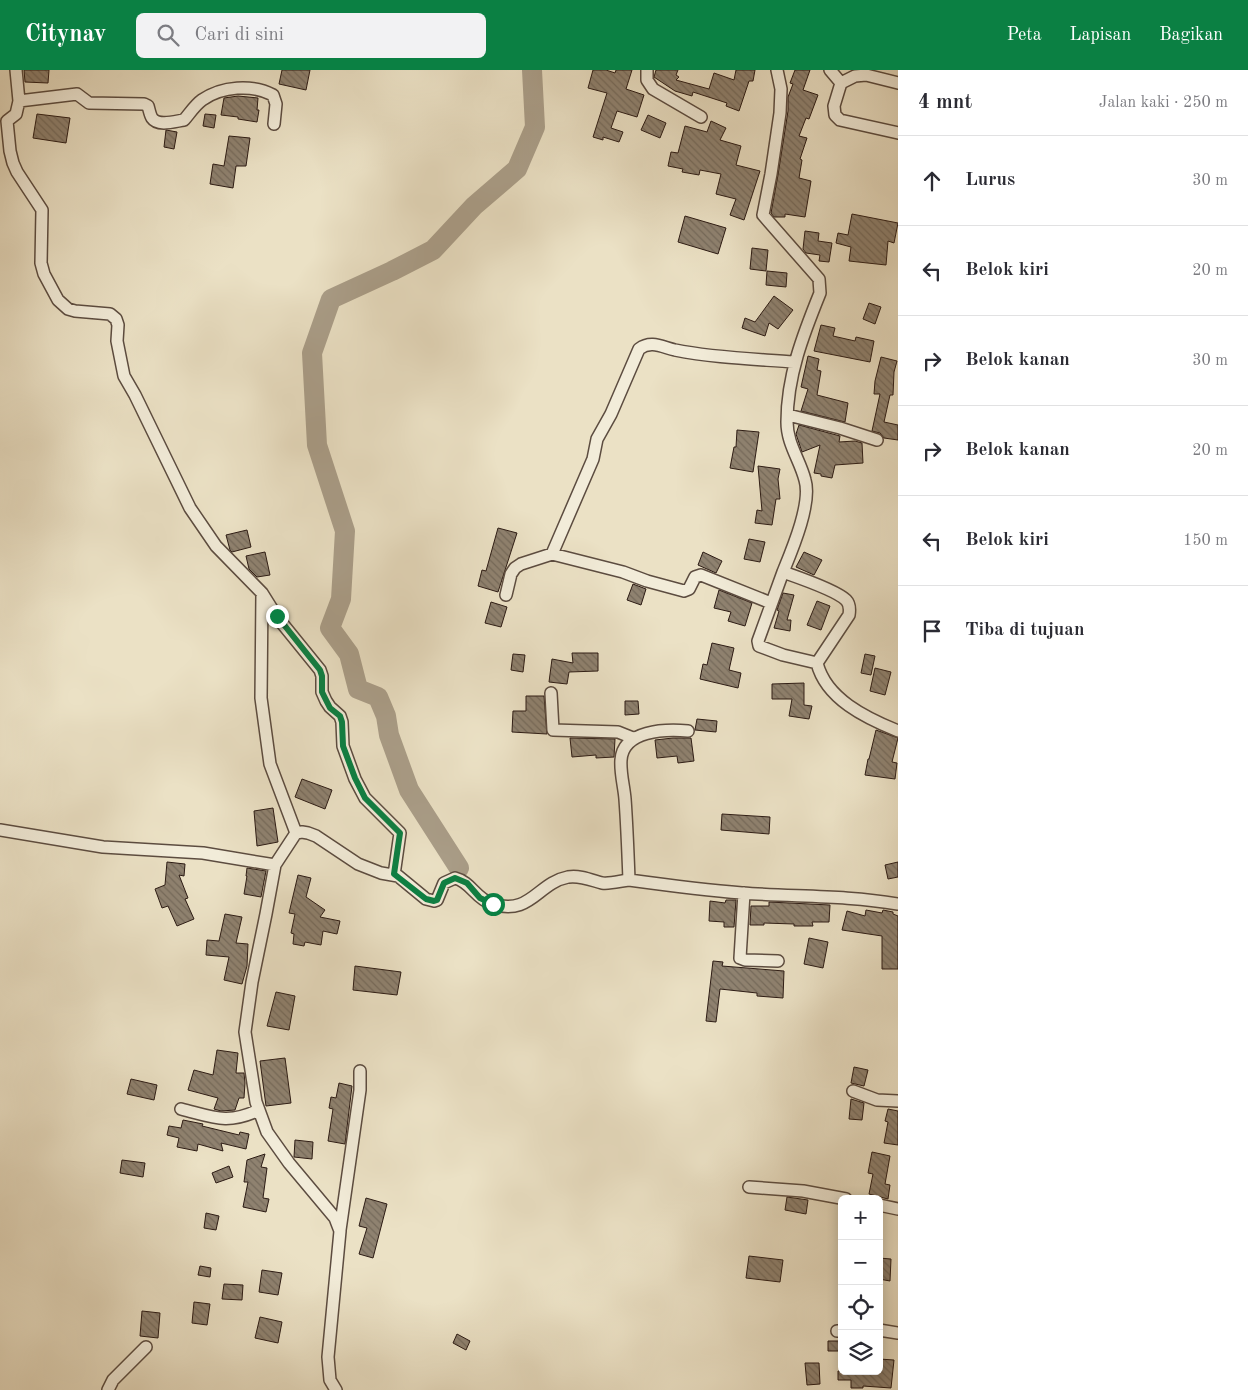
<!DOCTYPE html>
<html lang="id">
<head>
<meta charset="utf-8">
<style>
  :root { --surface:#fff; --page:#f2f2f3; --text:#2b2b33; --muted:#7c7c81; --line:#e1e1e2; --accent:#0b8043 }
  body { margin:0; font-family:"Old Standard TT",serif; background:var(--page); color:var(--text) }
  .controls { position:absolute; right:15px; bottom:15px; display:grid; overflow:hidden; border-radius:8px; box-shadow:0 2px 12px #0003 }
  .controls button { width:45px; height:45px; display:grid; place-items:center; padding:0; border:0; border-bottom:1px solid var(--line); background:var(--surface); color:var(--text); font:25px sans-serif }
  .stop { position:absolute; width:15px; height:15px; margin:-11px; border:4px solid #0b8043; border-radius:50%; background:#fff }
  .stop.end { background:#0b8043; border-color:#fff; box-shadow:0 1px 5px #0008 }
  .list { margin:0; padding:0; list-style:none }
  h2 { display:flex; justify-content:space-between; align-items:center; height:65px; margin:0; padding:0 20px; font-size:21px }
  h2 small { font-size:16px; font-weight:400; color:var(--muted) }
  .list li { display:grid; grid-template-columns:32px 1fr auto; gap:15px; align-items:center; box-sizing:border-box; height:90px; padding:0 20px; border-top:1px solid var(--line) }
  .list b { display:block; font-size:19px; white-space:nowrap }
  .list em { font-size:16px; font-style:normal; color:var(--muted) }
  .icon { flex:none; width:28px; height:28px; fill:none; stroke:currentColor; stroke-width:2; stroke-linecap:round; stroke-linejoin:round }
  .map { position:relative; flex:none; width:898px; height:1320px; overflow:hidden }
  header { display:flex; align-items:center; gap:30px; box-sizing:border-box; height:70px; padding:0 25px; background:var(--accent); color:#fff }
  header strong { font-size:24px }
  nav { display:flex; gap:28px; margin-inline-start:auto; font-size:18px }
  .search { width:350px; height:45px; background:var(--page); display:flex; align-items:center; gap:12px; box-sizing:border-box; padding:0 18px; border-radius:8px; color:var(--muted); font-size:19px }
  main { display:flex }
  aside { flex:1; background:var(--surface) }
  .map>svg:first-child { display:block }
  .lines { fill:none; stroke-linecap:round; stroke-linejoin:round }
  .river { stroke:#aa9e89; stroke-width:20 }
  .building { fill:url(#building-back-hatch); stroke:#2c1b14 }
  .minor-casing { stroke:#5c4c40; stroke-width:14 }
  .minor { stroke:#f2ecd9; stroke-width:11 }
  .route { stroke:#0b8043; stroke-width:6 }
</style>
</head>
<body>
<header>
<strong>Citynav</strong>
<div class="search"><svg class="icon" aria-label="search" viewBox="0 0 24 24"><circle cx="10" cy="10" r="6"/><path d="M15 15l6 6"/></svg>Cari di sini</div>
<nav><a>Peta</a><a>Lapisan</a><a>Bagikan</a></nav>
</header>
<main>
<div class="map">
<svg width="898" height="1320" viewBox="0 0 898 1320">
  <defs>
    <pattern id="building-back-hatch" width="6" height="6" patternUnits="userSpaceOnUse" patternTransform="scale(1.25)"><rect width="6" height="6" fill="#8f8270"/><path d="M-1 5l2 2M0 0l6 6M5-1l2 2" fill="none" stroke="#756a5b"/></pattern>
  </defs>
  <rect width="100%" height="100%" fill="#ebe1c5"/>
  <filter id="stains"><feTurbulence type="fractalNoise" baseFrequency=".004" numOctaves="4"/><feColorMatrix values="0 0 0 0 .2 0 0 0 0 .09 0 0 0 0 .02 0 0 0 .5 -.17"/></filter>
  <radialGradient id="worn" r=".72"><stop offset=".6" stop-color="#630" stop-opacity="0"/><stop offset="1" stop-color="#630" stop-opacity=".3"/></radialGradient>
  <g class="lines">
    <path class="river" d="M459,798l-50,-78 -20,-55 -3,-19 -8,-19 -20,-8 -9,-35 -19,-26 11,-29 4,-68 -28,-86 -5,-92 19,-54 61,-28 41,-21 41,-44 43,-37 18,-42 -3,-57"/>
  </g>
  <path class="building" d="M24,0h25l-1,13 -23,-1z
    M282,0h28l-4,20 -27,-6z
    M593,0h13l9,3 1,-3h16l-6,19 18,6 -7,22 -20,-6 -6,17 12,4 -4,10 -16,-5v3l-10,-3 14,-44 -19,-5z
    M656,0h22l-2,5 3,2 -3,3 33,9 5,-16 20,7 2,-10h19l-2,11h-4l-10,30 -13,-5 1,-3 -34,-11 -1,4 -17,-5 -21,-14z
    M795,0h15l-7,20 15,5 -9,24 -3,-1 -7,18 8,2 -7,21 2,1 -3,18 12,3 -6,36 -20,-3v3h-11l-3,-4 7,-38 10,-64v-14l5,-13 -3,-1z
    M238,26l20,2 -1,12h2l-2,12 -19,-3v-2l-17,-2 3,-17z
    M37,44l33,4 -4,25 -33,-5z
    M205,44l11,1 -2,13 -11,-2z
    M648,45l18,8 -6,15 -19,-8z
    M711,51l15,7 -6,12 21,6 -5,19 24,6 -16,49 -14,-5 6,-16 -20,-5 5,-20 -21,-4 -1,5 -17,-3 1,-3 -15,-3 3,-14 7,1 7,-27 22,6z
    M166,60l11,2 -3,17 -10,-2z
    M229,66l21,2 -4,28h-10l-3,22 -23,-4 3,-20 11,2z
    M852,144l46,9 -4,20 -6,-2 -2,24 -37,-4 2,-14 -15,-4 2,-10 10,2z
    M685,146l41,12 -8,26 -40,-12z
    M805,161l14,2 -1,8 14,2 -3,19 -10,-1 1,-6 -14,-2 -3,-4z
    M752,178l16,2 -2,21 -16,-2z
    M767,201l20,2 -1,14 -20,-2z
    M774,226l19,14 -15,19 -9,-6 -4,13 -23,-8 3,-10 10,4z
    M869,233l12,4 -6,17 -12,-5z
    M821,255l14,3 -2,8 22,5 1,-4 18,4 -4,21 -56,-11z
    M808,286l11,3 -2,11 4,1 -4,24 31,8 -3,19 -44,-11 7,-22 -7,-2z
    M881,287l16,4 -3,11 -1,23h-3l-6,27 14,3v15l-14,-2 -4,-5 -8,-2 8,-37h-6l1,-13z
    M799,355l41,11 -1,6 16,-1 7,2 1,20 -28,2 -3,13 -11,-2v-2l-7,-1 6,-28 -18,7 -6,-18z
    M737,360l22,2 -6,40 -23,-4 4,-21h2z
    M758,396l22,3 -2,10 2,20h-4l-4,26 -17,-2 2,-13 5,1z
    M498,458l19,5 -19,59 -20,-6 4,-16 4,1z
    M247,460l4,17 -19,5 -2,-2 -4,-15z
    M749,469l16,3 -5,20 -16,-3z
    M265,482l5,23 -13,2 -8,-8 -3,-13z
    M703,482l19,9 -6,12 -18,-8z
    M804,482l18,8 -8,15 -18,-8z
    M633,514l13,5 -5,16 -14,-5z
    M719,520l33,13 -7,23 -17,-5 3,-9 -17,-4z
    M783,523l11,2 -7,25h4l-1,11 -16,-3 5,-17 -2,-1z
    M817,531l13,5 -9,24 -14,-5z
    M491,532l16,5 -6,20 -16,-4z
    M712,573l22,5 -5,22 12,3 -3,15 -38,-9 3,-15 4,1z
    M572,583h26v18l-29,1 -2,12 -18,-2 3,-23 21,4z
    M513,584l12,1 -2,17 -12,-2z
    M865,584l10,2 -4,19 -10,-2z
    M875,598l16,4 -6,23 -15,-4z
    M804,613v22l8,1 -3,13 -20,-3 3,-17h-20v-15z
    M526,626h18l3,38 -35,-2 1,-21h13z
    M625,631h13l1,13 -14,1z
    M697,649l20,2 -1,11 -21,-2z
    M876,660l22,8 -6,24 5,1 -2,16 -30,-4 3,-16h1z
    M570,668l45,1 -1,18 -18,1v-3l-24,2z
    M673,668h18l3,23 -16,2 -1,-7 -20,2 -2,-18z
    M302,709l30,11 -7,19 -30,-12z
    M273,738l5,34 -21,4 -3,-35z
    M722,744l48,3 -1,17 -48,-4z
    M167,792l18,2 -1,12 -5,-1 9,23 -3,1 9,20 -17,7 -9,-20 -6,2 -7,-19 10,-4z
    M898,792v15l-10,2 -3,-14z
    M247,798l19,3 -5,26 -17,-3 3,-18h-1z
    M298,805l13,3 -5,19 19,13 -5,7 20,4 -3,13 -14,-3 -2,14 -16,-3 -1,4 -11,-2 1,-10 -3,-1 4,-19 -6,-1z
    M726,830h10l-2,27h-10v-5l-15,-1 1,-20 15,2z
    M769,832l61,3 -1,17h-17l1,4h-19v-2l-30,-1v2h-14l1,-19h18z
    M866,840l16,3 1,-3 10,2v2l5,2v53h-16v-33l-40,-6 5,-19 18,5z
    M225,844l17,3 -6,26 12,1 -1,22 -5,18 -18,-4 5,-23 -23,-2 1,-15 12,1z
    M809,868l19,4 -5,26 -19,-4z
    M713,891l10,1 -1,4 62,5 -1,27 -26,-2v-3l-37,-4 -4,33 -10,-1z
    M355,896l46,6 -4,23 -44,-5z
    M276,922l19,4 -6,34 -22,-4z
    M217,980l21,3 -2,20h8l1,10 -1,15h-5l-4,12 -14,1 -7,-2 4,-11 -30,-8 6,-20 19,5z
    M285,988l6,45 -25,3 -6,-45z
    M854,997l14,3 -4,16 -13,-3z
    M131,1009l26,6 -3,15 -27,-6z
    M339,1013l13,3 -7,58 -17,-3 5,-32 -4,-1 2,-11 5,1z
    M851,1029l13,4 -2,17 -13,-1z
    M888,1039l10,2v34l-14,-2 4,-21 -3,-1z
    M183,1050l20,4 -1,2 37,9 1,-3 9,2 -3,15 -25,-6 2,8 -25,-7 -1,7 -20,-4 2,-9 -12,-3 2,-9 12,2z
    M295,1070l18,2 -1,17 -18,-2z
    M872,1082l18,4 -5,28 5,1 -2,14 -19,-5 4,-20 -5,-1z
    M265,1084l-4,13 6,1 -4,30 6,1 -3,13 -23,-5 5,-25h-4l3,-22z
    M122,1090l23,3 -2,14 -23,-4z
    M229,1096l4,11 -17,6 -4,-10z
    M787,1127l21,3 -2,14 -21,-4z
    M366,1128l21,6 -14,54 -14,-4 8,-26 -8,-2z
    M206,1143l13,3 -3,14 -12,-2z
    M749,1186l34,4 -3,22 -34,-4z
    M879,1188l12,1 -1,22 -11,-2z
    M200,1196l11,2 -1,9 -12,-2z
    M262,1200l20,3 -4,22 -19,-3z
    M224,1214l19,1 -1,15 -20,-1z
    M194,1232l16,2 -3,21 -15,-2z
    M142,1241l18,2 -2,25 -18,-2z
    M260,1247l22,5 -4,21 -23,-5z
    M457,1264l13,7 -4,9 -13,-7z
    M828,1271h14v10h-14z
    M879,1289l15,1 -3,28 -28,-2v2h-12v-8h-13v-9h41z
    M805,1293h14l1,21 -13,1z"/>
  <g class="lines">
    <defs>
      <path id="minor" d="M16,0l3,31 58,-7 12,9 55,1 4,2c1,3 2,9 4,12 6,9 24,3 32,2 6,-7 11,-15 18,-20 20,-14 50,-16 71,-5l3,9 -2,20
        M647,0v10l6,9 48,28
        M777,0l4,19 -1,24 -9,61 -8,41 56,64 1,14c-17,42 -33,83 -33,129 0,22 13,38 18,58 7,23 -13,70 -22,92 14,5 53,18 63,28 4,4 4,9 3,15l-32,48c9,36 49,55 81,68
        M830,0l11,13
        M898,13l-32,-8 -11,1 -14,7 -7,23 1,9 5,5 58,13
        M19,31l-3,13 -9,7 3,30 3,12 4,9 25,38 -1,53 3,11 14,26 10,9 7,2 35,3 6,5 2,6 -1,16 7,35 11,19 55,113 26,38 46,47 15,24 43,53 2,6v16l4,9 4,6 10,9 2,6 1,24 12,33 10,19 35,35 -6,42
        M788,345l52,13 37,12
        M552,484l41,-95 4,-20 14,-25 28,-65c12,-9 23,-2 36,1 39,8 80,9 119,12
        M783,502l-25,69 1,5 24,9 34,8
        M262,523l-1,105 9,66 26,69
        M506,525l5,-21 4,-6 6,-4 31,-10 71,18 24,9 37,10 5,-2 6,-12 6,-2 70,28
        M551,623l2,37 65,2 15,6
        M0,760l103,17 100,6 72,12
        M629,810c37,5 75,10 113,13 52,4 104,2 156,11
        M744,823l-4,65 5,2 33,1
        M853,1021l24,9 21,1
        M181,1039c32,8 46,16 78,1
        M749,1117l54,4 43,8
        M879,1135l19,4
        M340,1160l20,-140v-19
        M879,1260l19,3
        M837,1261h5
        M108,1320l5,-10 33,-33
        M336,1320l-6,-10 -2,-23 12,-126 -5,-13 -46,-55 -22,-31 -11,-30 -11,-70 7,-50 14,-68 9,-49 21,-32 6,-1 6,1 8,3 42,28 23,9 17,3 28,23 8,2 3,-1 7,-17 11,-5c16,4 20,20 37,26 39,12 45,-21 76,-27 12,-2 23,3 34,6 9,1 18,-2 27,-3 -1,-27 -2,-54 -4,-81 -1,-13 -5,-26 -4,-39 2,-30 44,-31 67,-29"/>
    </defs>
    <use href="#minor" class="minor-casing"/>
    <use href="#minor" class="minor"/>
  </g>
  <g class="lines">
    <path class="route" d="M277,546l43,54 2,6v16l8,16 10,8 2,6 1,24 12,32 10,20 35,35 -6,41 32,25 8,2 3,-1 7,-17 11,-5 12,5 13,15 13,6"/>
  </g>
  <rect width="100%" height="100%" filter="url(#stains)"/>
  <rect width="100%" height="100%" fill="url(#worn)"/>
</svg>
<div class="controls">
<button>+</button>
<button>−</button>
<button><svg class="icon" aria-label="locate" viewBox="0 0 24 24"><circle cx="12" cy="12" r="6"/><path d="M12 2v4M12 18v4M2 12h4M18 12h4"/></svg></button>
<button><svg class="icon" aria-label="layers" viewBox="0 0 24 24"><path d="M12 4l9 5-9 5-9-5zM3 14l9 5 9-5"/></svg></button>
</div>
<div class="stop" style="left:493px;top:834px"></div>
<div class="stop end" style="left:277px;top:546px"></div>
</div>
<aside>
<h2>4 mnt<small>Jalan kaki · 250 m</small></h2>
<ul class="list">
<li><svg class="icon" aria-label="ahead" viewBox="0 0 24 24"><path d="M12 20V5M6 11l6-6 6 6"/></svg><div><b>Lurus</b></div><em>30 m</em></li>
<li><svg class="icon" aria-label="left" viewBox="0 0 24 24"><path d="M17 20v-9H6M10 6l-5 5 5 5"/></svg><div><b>Belok kiri</b></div><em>20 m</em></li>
<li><svg class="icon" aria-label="right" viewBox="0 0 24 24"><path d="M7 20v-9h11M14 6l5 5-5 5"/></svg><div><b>Belok kanan</b></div><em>30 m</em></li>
<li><svg class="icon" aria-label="right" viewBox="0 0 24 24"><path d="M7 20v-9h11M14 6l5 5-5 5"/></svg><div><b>Belok kanan</b></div><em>20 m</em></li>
<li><svg class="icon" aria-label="left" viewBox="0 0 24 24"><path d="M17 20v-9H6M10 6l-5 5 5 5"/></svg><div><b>Belok kiri</b></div><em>150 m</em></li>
<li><svg class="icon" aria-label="arrive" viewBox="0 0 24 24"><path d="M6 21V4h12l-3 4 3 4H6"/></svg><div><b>Tiba di tujuan</b></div></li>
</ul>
</aside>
</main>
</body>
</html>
